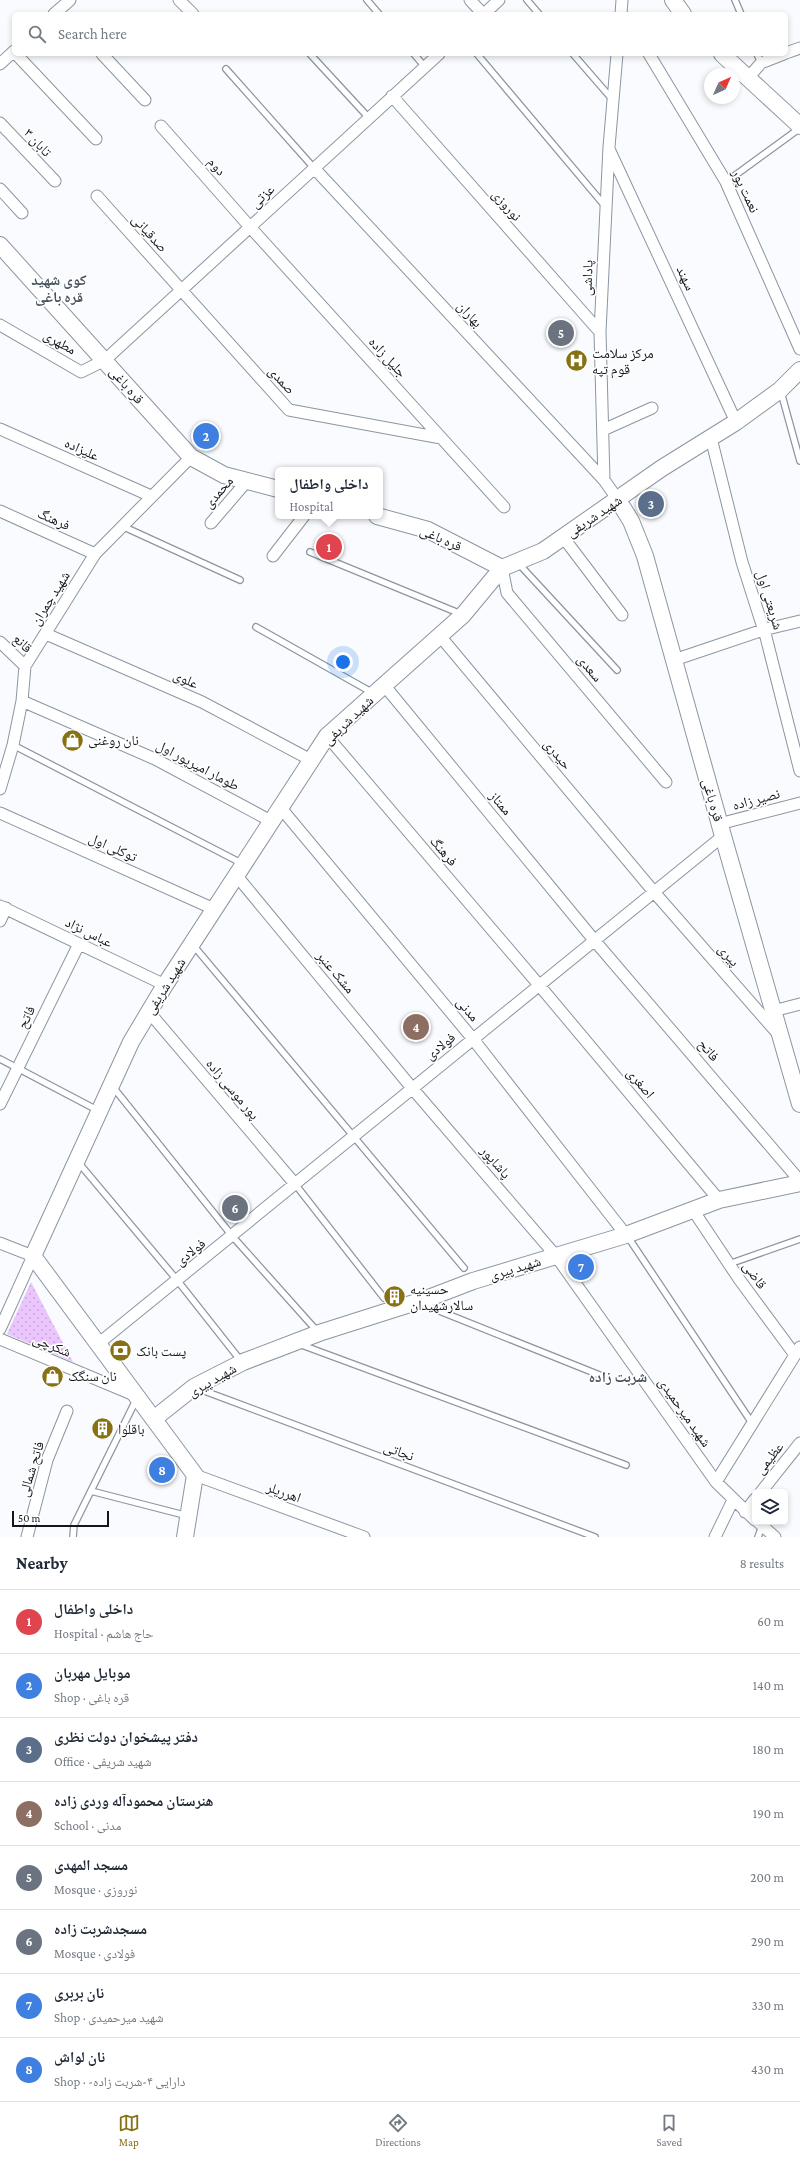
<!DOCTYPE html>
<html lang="en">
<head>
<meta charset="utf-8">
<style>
  :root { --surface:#fff; --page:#f6f6f7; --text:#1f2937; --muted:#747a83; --line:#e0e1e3; --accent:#877113 }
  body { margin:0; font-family:"Crimson Pro","Noto Naskh Arabic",serif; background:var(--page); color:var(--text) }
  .controls { position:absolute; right:12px; bottom:12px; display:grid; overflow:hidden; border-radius:6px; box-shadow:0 2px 6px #0003 }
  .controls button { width:36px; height:36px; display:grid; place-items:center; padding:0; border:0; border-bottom:1px solid var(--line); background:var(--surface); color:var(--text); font:20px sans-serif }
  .compass { position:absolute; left:704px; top:68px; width:36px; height:36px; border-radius:50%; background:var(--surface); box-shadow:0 2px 6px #0003; rotate:45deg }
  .scale { position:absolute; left:12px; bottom:10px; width:97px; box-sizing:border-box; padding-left:4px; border:2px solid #13171b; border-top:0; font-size:11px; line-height:14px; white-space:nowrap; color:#13171b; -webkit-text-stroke:3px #fff; paint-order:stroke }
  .you { position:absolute; left:343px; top:662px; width:14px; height:14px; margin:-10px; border:3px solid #fff; border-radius:50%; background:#1a73e8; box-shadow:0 0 0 6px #1a73e833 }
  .badge { display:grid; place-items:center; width:26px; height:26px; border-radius:50%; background:var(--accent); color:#fff; font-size:13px; font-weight:700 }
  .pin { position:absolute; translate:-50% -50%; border:2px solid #fff; box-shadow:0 1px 4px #0006 }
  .popup { position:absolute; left:275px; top:467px; width:108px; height:52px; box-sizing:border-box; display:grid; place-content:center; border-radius:6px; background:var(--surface); filter:drop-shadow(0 1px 3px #0005); font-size:13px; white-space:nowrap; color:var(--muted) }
  .popup b { font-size:15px; color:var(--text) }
  .popup::after { content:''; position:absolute; left:50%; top:100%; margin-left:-8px; border:8px solid transparent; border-top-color:var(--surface) }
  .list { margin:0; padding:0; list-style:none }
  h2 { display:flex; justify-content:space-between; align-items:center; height:52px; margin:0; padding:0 16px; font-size:17px }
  h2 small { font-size:13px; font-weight:400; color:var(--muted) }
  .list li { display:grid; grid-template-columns:26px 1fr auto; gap:12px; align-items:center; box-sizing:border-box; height:64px; padding:0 16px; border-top:1px solid var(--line) }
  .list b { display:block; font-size:15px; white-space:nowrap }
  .list p { margin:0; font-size:13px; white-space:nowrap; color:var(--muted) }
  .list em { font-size:13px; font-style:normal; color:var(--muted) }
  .icon { flex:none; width:22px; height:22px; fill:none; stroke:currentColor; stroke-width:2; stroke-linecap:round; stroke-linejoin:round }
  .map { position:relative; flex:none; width:800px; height:1537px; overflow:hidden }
  .search { position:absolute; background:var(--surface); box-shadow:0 2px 6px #0003; left:12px; right:12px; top:12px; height:44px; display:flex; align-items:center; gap:10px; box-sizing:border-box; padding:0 14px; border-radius:6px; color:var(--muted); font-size:15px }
  .sheet { height:564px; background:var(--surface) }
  nav { display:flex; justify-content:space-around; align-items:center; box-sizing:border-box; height:56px; border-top:1px solid var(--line); background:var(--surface); font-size:11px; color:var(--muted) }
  nav a { display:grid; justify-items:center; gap:2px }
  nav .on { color:var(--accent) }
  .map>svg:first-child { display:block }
  .grass { fill:url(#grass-dots) }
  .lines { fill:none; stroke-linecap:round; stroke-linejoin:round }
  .lane-casing { stroke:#8b96a2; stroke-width:8 }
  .street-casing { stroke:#8b96a2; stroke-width:13 }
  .secondary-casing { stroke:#8b96a2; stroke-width:18 }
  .lane { stroke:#fff; stroke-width:5.5 }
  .street { stroke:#fff; stroke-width:11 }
  .secondary { stroke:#fff; stroke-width:16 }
  .labels { text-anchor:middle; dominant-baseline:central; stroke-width:3.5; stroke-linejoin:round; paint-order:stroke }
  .street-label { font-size:14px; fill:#13171b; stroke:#fff }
  .poi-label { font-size:14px; fill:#13171b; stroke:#fff; text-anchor:start }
  .neighbourhood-label { font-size:15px; font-weight:bold; fill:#49535e; stroke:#fff }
</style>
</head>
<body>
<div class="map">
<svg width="800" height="1537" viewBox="0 0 800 1537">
  <defs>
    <pattern id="grass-dots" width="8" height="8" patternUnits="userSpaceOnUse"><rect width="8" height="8" fill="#eac5fe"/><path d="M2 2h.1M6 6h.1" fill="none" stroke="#c8a8d9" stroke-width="1.8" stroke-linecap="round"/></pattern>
  </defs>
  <rect width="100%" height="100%" fill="#f9fbfe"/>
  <path class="grass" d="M31,1282l42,80 -66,-28z"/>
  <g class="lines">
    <defs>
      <path id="lane" d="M367,0l12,14
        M527,0l12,14
        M735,0l6,14
        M310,54l59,64
        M414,54l11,13
        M477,54l128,152
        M573,54l39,45
        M757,54l4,9
        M226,69l88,99
        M726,182l74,-54
        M781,392l19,69
        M122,526l118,54
        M310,552l151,62
        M518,563l99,107
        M256,627l117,66
        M13,745l230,119
        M193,945l271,323
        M0,1059l99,52
        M113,1087l120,150 84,94
        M78,1162l99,118 64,81
        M295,1184l89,114
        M628,1237l124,186
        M729,1264l71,-25
        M422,1304l180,72
        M299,1344l327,121
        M199,1389l396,148
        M91,1491l97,25
        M73,1537l1,-12 63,-127
        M758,1537l4,-11"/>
      <path id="street" d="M179,0l14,14
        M470,0l13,14
        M54,14l16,-14
        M484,14l15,-14
        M621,14l1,-14
        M786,53l14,-5
        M16,54l80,85
        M102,54l43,46
        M617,54l-8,93 -9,185 4,148 14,20
        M649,54l77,128 74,167
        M0,64l14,-13
        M748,78l13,-15 23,-9
        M392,96l208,236
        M0,123l55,58
        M161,126l89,101 254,280
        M609,149l127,273
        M314,168l290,312
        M0,189l22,24
        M97,196l192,214 152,28
        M0,325l81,47 24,-12 334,-306
        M0,429l151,67
        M603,430l49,-22
        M711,438l31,124 24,75 34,134
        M0,511l95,43
        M211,523l36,-42
        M563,537l59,78
        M273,556l31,-40
        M502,568l5,25 159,189
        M46,634l156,68 109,58
        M440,636l214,256 125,143
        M0,642l25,24
        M674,660l89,-30 37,-9
        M384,685l210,255 206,241
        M22,701l133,58 116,62
        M327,736l212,249 180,215
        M0,789l13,-44 9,-44 3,-35 70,-112 96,-97
        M280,807l193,232 153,196
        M0,813l214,96
        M719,824l81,-21
        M236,875l176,213 144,168 160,226 39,38
        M0,906l165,79
        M0,921l6,-13
        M773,1011l27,-7
        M149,1012l146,172
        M0,1104l79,-160
        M693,1210l46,69 56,76
        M0,1243l33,13 -33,73
        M0,1339l134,56
        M98,1344c209,-168 416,-339 625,-508
        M195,1475l169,62
        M716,1482l84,-135
        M761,1492l39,-49
        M745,1512l10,-13
        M758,1522l17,15
        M27,1537l20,-77 20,-49
        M715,1537l18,-37"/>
      <path id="secondary" d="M673,0l10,14
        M722,54l78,72
        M0,245l191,212 33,18 54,14
        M618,500l13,21 14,35 78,280 77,268
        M377,516l51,14 74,38
        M155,1418l39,-31 49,-25 76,-29 107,-34 47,-18 153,-46 93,-35 81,-17
        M185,1537l10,-62 -162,-219 98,-214 34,-57 162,-249 136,-121 39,-47 41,-17 119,-83 74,-46 44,-32 20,-20"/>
    </defs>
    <use href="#lane" class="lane-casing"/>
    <use href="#street" class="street-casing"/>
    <use href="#secondary" class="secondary-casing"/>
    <use href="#lane" class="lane"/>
    <use href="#street" class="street"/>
    <use href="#secondary" class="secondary"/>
  </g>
  <defs>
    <symbol id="hospital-disc" viewBox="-11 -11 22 22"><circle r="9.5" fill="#877113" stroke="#fff"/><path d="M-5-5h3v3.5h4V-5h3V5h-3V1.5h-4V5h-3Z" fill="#fff"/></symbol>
    <symbol id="shop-disc" viewBox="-11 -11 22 22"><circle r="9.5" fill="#877113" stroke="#fff"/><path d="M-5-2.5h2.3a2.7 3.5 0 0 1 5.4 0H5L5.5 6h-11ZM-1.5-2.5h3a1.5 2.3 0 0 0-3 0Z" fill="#fff"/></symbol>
    <symbol id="building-disc" viewBox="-11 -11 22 22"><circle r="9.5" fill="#877113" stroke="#fff"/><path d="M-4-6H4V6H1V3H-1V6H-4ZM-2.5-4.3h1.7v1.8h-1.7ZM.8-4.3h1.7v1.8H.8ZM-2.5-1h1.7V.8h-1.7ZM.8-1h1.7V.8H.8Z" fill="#fff"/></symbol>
    <symbol id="bank-disc" viewBox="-11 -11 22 22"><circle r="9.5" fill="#877113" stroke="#fff"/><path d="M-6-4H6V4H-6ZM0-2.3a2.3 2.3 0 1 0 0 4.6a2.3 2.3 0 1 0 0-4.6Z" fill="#fff"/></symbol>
  </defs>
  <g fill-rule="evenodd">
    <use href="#hospital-disc" x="564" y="348" width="25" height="25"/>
    <use href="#shop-disc" x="60" y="728" width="25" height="25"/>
    <use href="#building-disc" x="382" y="1284" width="25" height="25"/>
    <use href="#bank-disc" x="108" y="1338" width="25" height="25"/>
    <use href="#shop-disc" x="40" y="1364" width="25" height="25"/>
    <use href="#building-disc" x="90" y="1416" width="25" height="25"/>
  </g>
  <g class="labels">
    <g class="street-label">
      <text transform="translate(38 142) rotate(47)">تابان ۳</text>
      <text transform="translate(217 166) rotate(49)">دوم</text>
      <text transform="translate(746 191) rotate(65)">نعمت پور</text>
      <text transform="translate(262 196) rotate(-43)">عزتی</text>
      <text transform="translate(507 205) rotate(49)">نوروزی</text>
      <text transform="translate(150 233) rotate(48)">صدقیانی</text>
      <text transform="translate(587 278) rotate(-88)">پاداشی</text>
      <text transform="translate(686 278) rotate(65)">سهند</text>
      <text transform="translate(470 314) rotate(47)">بهاران</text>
      <text transform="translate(60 342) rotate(30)">مطهری</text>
      <text transform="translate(388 357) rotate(48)">جلیل زاده</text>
      <text transform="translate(282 380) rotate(48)">صمدی</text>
      <text transform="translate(127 385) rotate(49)">قره باغی</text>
      <text transform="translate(82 449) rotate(24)">علیزاده</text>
      <text transform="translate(218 492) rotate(-49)">محمدی</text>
      <text transform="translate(594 516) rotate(-34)">شهید شریفى</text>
      <text transform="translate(54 519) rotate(24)">فرهنگ</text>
      <text transform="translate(441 538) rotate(24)">قره باغی</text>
      <text transform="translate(50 598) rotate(-58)">شهید چمران</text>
      <text transform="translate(770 600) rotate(73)">شریعتی اول</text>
      <text transform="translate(23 643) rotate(44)">قانع</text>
      <text transform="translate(590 668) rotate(50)">سعدی</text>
      <text transform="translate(186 679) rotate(24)">علوی</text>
      <text transform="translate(348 720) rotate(-44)">شهید شریفى</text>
      <text transform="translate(558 754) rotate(50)">حیدری</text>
      <text transform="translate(198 765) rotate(28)">طومار امیرپور اول</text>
      <text transform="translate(756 799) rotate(-15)">نصیر زاده</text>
      <text transform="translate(713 800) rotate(74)">قره باغی</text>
      <text transform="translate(501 803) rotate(50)">ممتاز</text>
      <text transform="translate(113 847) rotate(24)">توکلی اول</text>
      <text transform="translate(444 851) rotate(50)">فرهنگ</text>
      <text transform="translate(89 932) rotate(26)">عباس نژاد</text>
      <text transform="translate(729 955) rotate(49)">پیری</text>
      <text transform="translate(336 972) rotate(50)">مشک عنبر</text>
      <text transform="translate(165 986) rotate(-58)">شهید شریفى</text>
      <text transform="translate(468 1009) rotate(50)">مدنی</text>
      <text transform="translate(26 1017) rotate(-64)">فاتح</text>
      <text transform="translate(440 1046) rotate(-39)">فولادی</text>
      <text transform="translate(709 1050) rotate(50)">فاتح</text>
      <text transform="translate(641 1083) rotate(50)">اصغری</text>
      <text transform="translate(233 1089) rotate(50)">پور موسی زاده</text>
      <text transform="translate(496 1162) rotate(49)">پاشاپور</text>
      <text transform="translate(190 1252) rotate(-38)">فولادی</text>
      <text transform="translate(515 1268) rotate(-17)">شهید پیری</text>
      <text transform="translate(755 1275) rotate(54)">قاضی</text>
      <text transform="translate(52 1345) rotate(22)">شکرچی</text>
      <text transform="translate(212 1380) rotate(-30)">شهید پیری</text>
      <text transform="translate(685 1412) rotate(55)">شهید میرحمیدی</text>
      <text transform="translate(399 1451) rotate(20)">نجاتی</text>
      <text transform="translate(769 1458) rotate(-51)">عظیمی</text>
      <text transform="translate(31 1469) rotate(-73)">فاتح شمالی</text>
      <text transform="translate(284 1492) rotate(20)">اهرریلر</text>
    </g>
    <g class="poi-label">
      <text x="592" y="353">مرکز سلامت<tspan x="592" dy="16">قوم تپه</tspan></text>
      <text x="88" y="740">نان روغنی</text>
      <text x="410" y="1289">حسینیه<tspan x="410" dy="16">سالارشهیدان</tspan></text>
      <text x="136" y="1351">پست بانک</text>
      <text x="68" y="1376">نان سنگک</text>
      <text x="118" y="1429">باقلوا</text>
    </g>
    <g class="neighbourhood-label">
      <text x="59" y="280">کوی شهید<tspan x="59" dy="17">قره باغی</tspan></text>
      <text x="618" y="1377">شربت زاده</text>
    </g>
  </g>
</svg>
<div class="controls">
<button><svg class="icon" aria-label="layers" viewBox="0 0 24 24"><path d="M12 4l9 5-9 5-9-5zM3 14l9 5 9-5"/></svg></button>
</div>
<svg class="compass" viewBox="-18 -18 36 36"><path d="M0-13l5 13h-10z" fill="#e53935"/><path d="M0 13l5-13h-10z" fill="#747a83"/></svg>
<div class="scale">50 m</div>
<div class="you"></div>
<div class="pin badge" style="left:329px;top:547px;background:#e0444e">1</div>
<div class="popup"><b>داخلی واطفال</b>Hospital</div>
<div class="pin badge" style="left:206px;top:436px;background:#3f7fe0">2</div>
<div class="pin badge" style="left:651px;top:504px;background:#5c6f8a">3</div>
<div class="pin badge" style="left:416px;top:1027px;background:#8d6e63">4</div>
<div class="pin badge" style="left:561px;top:333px;background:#6b7280">5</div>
<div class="pin badge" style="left:235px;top:1208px;background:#6b7280">6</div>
<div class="pin badge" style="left:581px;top:1267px;background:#3f7fe0">7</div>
<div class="pin badge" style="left:162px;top:1470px;background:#3f7fe0">8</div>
<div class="search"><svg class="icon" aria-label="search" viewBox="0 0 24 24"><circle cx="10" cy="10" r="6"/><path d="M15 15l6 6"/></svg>Search here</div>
</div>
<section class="sheet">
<h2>Nearby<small>8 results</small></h2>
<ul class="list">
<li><span class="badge" style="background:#e0444e">1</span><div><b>داخلی واطفال</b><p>Hospital · حاج هاشم</p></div><em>60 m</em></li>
<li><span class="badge" style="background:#3f7fe0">2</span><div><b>موبایل مهربان</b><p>Shop · قره باغی</p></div><em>140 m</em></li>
<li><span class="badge" style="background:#5c6f8a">3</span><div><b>دفتر پیشخوان دولت نظری</b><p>Office · شهید شریفى</p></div><em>180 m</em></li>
<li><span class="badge" style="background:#8d6e63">4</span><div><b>هنرستان محمودآله وردی زاده</b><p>School · مدنی</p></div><em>190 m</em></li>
<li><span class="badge" style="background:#6b7280">5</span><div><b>مسجد المهدی</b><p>Mosque · نوروزی</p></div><em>200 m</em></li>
<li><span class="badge" style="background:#6b7280">6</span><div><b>مسجدشربت زاده</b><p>Mosque · فولادی</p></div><em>290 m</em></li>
<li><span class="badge" style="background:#3f7fe0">7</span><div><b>نان بربری</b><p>Shop · شهید میرحمیدی</p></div><em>330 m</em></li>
<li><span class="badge" style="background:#3f7fe0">8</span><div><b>نان لواش</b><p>Shop · -دارایی ۴-شربت زاده</p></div><em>430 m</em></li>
</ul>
</section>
<nav>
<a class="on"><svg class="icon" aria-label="map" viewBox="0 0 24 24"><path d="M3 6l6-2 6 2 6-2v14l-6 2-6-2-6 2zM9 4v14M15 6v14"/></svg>Map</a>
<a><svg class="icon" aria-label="directions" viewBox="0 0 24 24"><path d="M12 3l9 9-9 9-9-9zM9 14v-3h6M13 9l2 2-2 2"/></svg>Directions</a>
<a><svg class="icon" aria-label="saved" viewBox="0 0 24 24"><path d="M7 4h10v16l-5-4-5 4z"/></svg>Saved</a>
</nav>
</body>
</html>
